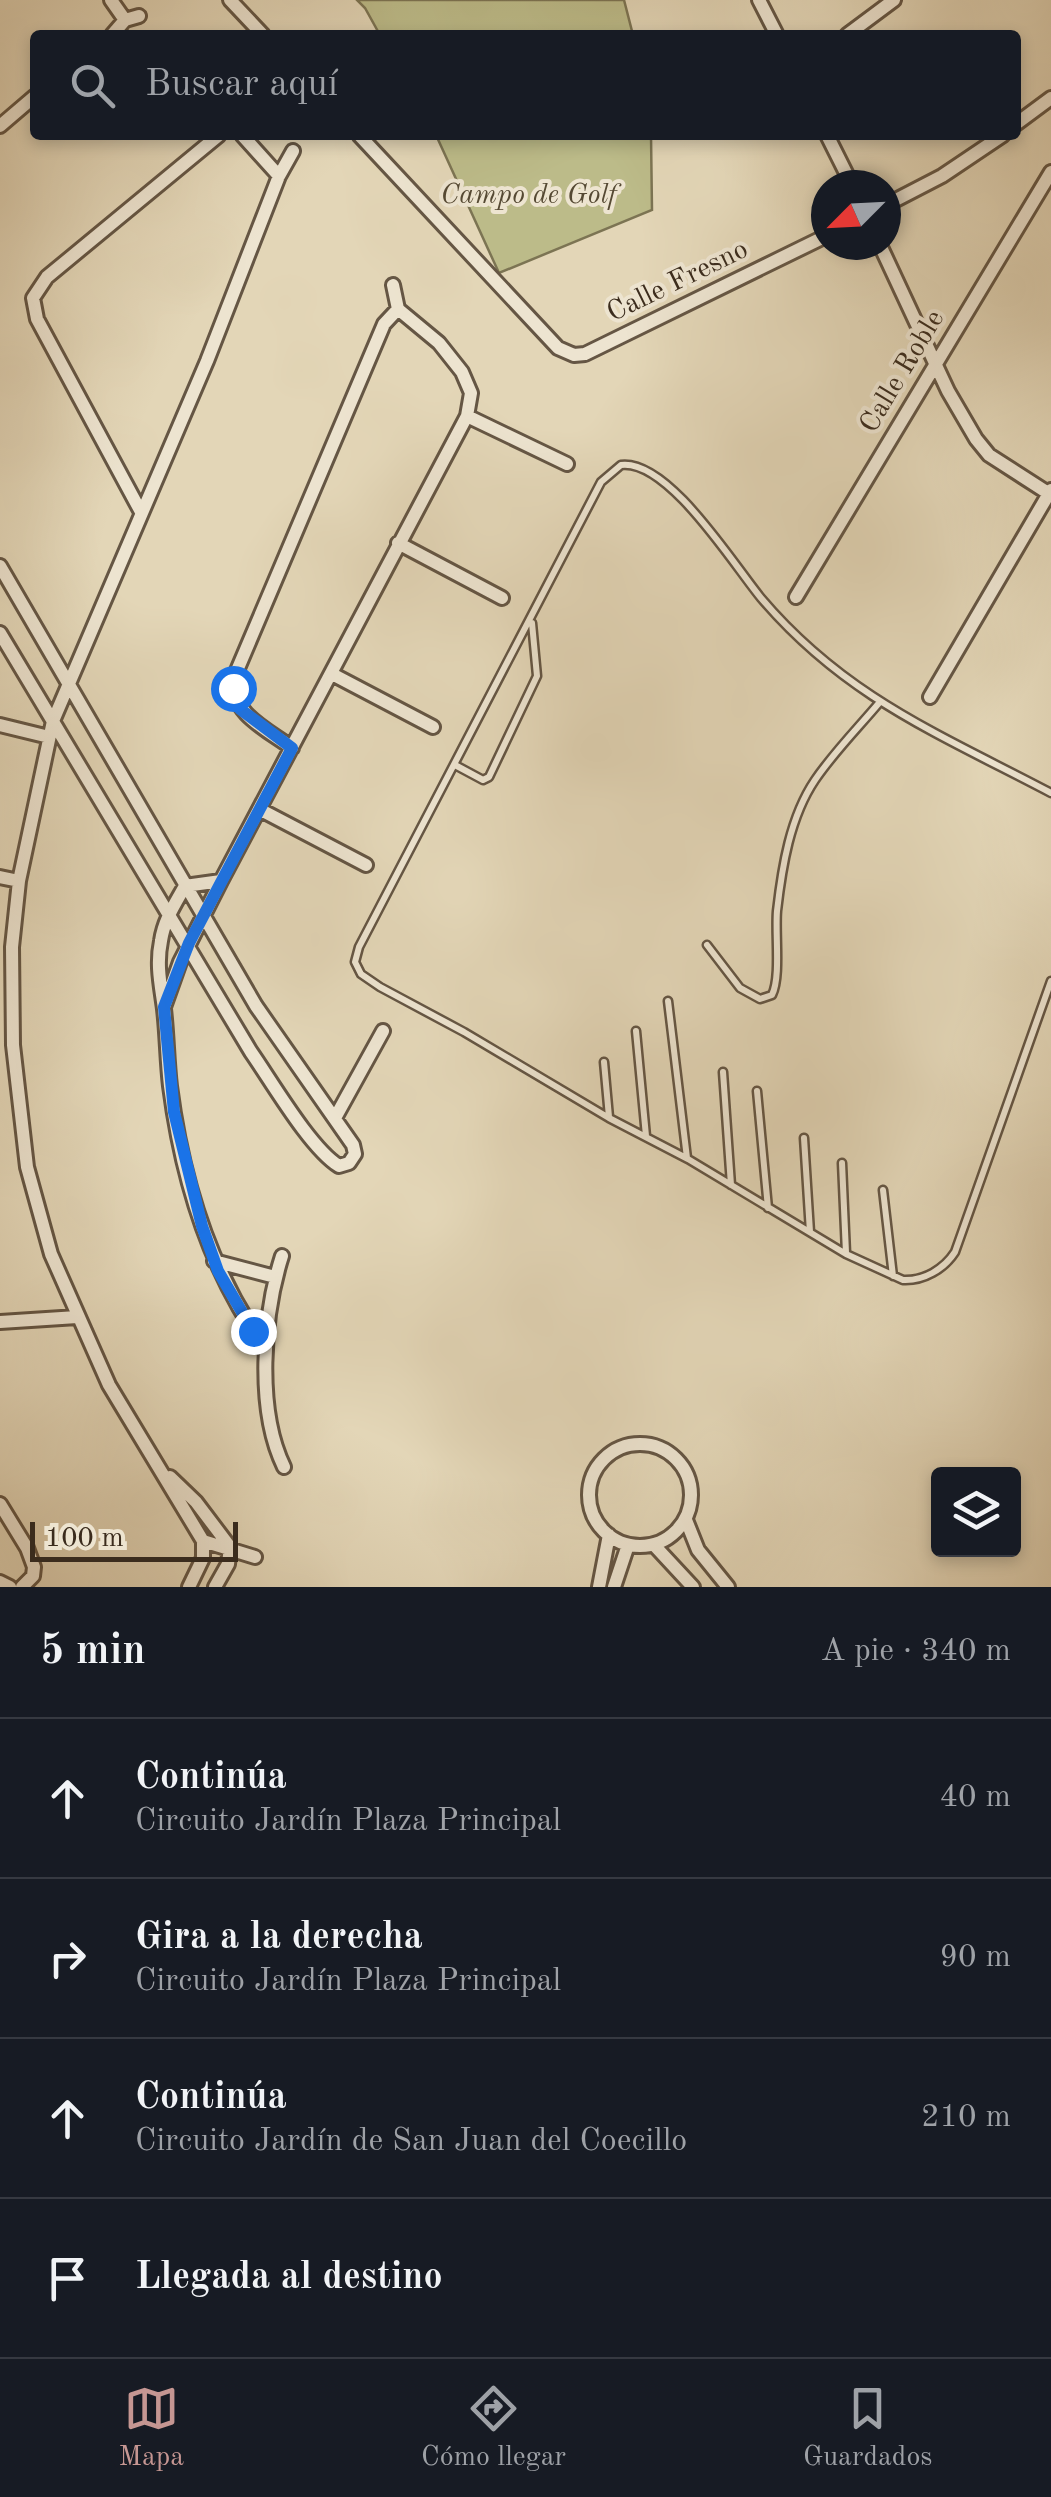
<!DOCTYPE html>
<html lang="es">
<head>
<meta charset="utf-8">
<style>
  :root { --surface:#171b24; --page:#20242c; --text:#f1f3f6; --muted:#9ea1a6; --line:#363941; --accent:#c59692 }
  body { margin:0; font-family:"Old Standard TT",serif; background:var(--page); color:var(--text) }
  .controls { position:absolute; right:30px; bottom:30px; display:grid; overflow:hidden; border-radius:10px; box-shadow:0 5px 15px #0003 }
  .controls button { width:90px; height:90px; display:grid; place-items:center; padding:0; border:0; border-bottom:2px solid var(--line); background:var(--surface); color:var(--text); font:50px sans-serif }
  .compass { position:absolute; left:811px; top:170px; width:90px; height:90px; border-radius:50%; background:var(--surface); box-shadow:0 5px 15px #0003; rotate:246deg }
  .scale { position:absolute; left:30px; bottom:25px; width:208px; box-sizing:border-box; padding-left:10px; border:5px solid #3b2c1d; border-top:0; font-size:28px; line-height:35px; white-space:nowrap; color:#3b2c1d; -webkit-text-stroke:8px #ede4d0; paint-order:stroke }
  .stop { position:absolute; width:30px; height:30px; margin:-22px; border:8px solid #1a73e8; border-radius:50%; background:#fff }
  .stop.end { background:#1a73e8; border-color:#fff; box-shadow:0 2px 10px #0008 }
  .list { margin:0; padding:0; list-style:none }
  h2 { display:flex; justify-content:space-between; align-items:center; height:130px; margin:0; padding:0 40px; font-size:42px }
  h2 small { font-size:32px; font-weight:400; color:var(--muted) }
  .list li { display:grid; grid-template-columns:65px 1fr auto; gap:30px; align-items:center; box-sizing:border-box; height:160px; padding:0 40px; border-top:2px solid var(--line) }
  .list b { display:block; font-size:38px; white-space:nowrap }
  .list p { margin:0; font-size:32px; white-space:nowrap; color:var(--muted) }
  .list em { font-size:32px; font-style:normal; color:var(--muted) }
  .icon { flex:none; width:55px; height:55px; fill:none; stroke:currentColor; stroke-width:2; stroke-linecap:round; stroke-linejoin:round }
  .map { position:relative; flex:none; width:1051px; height:1587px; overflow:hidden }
  .search { position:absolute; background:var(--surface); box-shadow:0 5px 15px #0003; left:30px; right:30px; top:30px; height:110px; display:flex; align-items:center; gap:25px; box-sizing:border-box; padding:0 35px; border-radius:10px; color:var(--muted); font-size:38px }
  .sheet { height:770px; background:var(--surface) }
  nav { display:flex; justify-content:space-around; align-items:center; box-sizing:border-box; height:140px; border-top:2px solid var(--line); background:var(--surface); font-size:28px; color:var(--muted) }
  nav a { display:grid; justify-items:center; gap:5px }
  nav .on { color:var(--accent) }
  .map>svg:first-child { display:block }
  .green { fill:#bcbb89; stroke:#7c7453; stroke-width:2.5 }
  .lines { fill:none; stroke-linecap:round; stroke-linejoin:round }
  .service-casing { stroke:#655644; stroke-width:11 }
  .minor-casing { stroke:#655644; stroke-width:18 }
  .service { stroke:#ede4d0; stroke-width:6 }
  .minor { stroke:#ede4d0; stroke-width:12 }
  .route { stroke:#1a73e8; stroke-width:12 }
  .labels { text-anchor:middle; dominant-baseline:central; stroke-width:8; stroke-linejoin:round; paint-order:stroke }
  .park-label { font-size:28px; font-style:italic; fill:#554933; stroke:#ede4d0 }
  .street-label { font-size:28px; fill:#3b2c1d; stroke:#ede4d0 }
</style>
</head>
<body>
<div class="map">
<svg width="1051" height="1587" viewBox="0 0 1051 1587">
  <rect width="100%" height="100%" fill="#e3d6b7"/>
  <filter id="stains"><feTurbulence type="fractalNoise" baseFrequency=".002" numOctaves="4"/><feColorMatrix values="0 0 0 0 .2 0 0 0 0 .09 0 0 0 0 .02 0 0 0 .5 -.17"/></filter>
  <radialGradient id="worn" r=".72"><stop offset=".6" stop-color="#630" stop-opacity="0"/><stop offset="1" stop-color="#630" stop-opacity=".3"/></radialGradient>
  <path class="green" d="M357,0h267l9,35h-253l-15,-27z
    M436,135h215l1,75 -153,63z"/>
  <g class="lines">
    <defs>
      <path id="service" d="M455,765l28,15 6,-3 48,-101 -5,-53
        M1051,793c-112,-59 -206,-96 -290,-195 -28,-34 -93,-139 -140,-133l-20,17 -242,465 -4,15 6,12 19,13 84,45 145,86 79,41 158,95 57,26c21,1 41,-11 52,-28l96,-271
        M707,945l33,43 20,11 12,-4c9,-18 3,-61 5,-84 5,-44 13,-94 38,-131 19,-28 43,-52 64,-77
        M668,1001l19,157
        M636,1031l10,105
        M604,1062l5,55
        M723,1072l8,113
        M757,1091l11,117
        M804,1138l6,94
        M842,1163l4,90
        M883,1190l10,86"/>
      <path id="minor" d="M111,0l14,20
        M230,0l33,35
        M759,0l18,35
        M112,35l13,-15 14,-4
        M847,35l47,-35
        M1016,124l35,-26
        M0,126l35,-30
        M242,135l37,41
        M359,135l199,213 16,7 11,-1 241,-118
        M827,135l25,50
        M886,205l56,-29 61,-41
        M880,245l68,146 28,48 13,16 62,40
        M467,416l100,48
        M141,512l-104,-193 -4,-21 14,-21 172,-142
        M398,543l104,55
        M0,566l256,440 97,139 2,9 -6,9 -10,3c-29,-18 -67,-84 -88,-114l-251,-419
        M796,597l255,-425
        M332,674l101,53
        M930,697l121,-207
        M0,725l49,12
        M292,748c-24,-18 -61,-34 -59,-68l151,-356 14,-15
        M259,809l107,56
        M0,877l19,4
        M221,881l-36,5c-10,18 -21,34 -24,55 -5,24 0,45 3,68 3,26 3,51 6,77 12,94 40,186 96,263
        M164,1007l16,-45 41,-81 246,-465 4,-23 -9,-21 -23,-29 -41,-34 -5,-24
        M335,1118l48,-87
        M282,1256c-19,60 -26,154 2,211
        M214,1261l61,16
        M0,1322l77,-5
        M589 1495a51 51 0 1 1 102 0a51 51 0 1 1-102 0Z
        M170,1477l26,25 34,45 -2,17 -13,23
        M0,1504l27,44 7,19 -1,9 -11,11
        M686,1520l12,30 30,37
        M203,1541l52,16
        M654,1545l39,42
        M0,1582l10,5
        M189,1587l14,-29v-17l-94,-156 -58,-131 -24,-87 -14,-122 -1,-98 7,-66 34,-160 154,-360 72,-185 14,-25
        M599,1587l10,-52
        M614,1587l14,-42"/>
    </defs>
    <use href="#service" class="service-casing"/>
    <use href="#minor" class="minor-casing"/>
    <use href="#service" class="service"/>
    <use href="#minor" class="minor"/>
  </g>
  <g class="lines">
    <path class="route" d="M233,688l7,21 52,39 -103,195 -25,64 10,105 28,114 16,45 35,60"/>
  </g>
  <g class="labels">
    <g class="park-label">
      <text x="529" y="196">Campo de Golf</text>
    </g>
    <g class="street-label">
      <text transform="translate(678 282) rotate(-26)">Calle Fresno</text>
      <text transform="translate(903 372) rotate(-59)">Calle Roble</text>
    </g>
  </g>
  <rect width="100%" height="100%" filter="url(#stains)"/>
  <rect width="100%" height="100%" fill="url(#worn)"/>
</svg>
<div class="controls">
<button><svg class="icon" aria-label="layers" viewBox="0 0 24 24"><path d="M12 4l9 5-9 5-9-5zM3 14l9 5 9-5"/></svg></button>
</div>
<svg class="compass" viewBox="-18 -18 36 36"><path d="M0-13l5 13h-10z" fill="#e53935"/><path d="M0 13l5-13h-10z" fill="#9ea1a6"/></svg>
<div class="scale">100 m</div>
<div class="stop" style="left:233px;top:688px"></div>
<div class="stop end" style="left:253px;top:1331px"></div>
<div class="search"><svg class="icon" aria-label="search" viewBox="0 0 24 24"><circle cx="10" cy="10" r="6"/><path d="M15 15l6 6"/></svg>Buscar aquí</div>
</div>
<section class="sheet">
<h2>5 min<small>A pie · 340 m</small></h2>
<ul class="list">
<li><svg class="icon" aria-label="ahead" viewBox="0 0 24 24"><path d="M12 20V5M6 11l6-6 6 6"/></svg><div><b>Continúa</b><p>Circuito Jardín Plaza Principal</p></div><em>40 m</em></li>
<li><svg class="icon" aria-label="right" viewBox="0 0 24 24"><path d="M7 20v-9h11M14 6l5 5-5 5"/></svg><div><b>Gira a la derecha</b><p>Circuito Jardín Plaza Principal</p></div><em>90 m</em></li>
<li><svg class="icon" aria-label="ahead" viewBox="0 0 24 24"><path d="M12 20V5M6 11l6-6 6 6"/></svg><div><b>Continúa</b><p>Circuito Jardín de San Juan del Coecillo</p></div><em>210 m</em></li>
<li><svg class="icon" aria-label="arrive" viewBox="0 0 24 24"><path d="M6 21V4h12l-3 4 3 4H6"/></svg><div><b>Llegada al destino</b></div></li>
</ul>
</section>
<nav>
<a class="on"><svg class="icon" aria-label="map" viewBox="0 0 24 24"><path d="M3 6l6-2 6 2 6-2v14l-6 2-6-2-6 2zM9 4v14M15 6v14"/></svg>Mapa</a>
<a><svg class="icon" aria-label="directions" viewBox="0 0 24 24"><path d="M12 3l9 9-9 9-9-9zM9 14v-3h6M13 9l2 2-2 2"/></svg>Cómo llegar</a>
<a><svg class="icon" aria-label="saved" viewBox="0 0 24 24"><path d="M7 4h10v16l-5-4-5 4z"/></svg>Guardados</a>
</nav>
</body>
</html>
